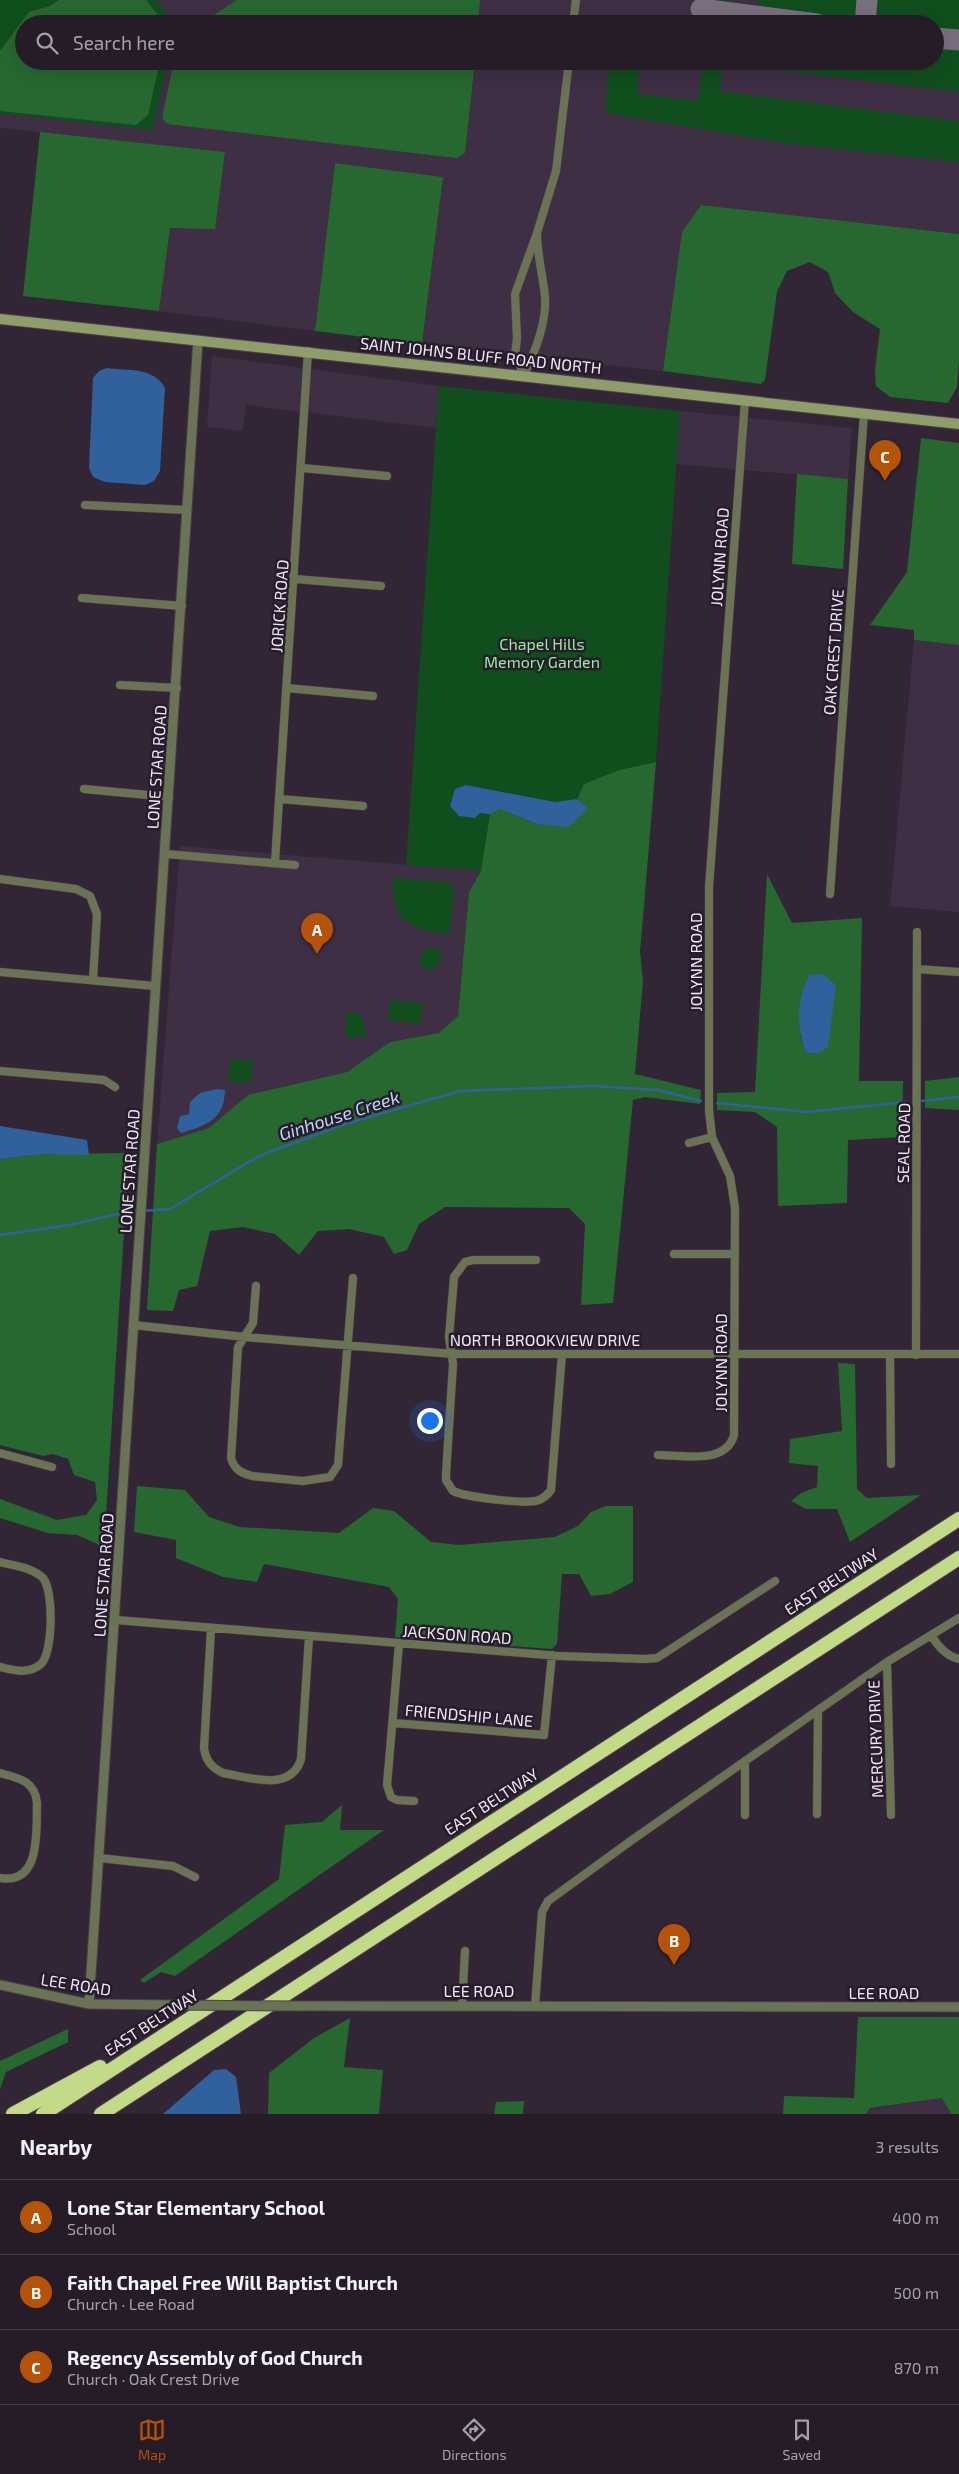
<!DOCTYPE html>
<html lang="en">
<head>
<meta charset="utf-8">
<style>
  :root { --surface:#251c28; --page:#2d2530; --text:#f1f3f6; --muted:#a3a1a8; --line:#423a45; --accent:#b45309 }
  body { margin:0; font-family:"Exo 2",sans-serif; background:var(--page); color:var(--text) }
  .you { position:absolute; left:429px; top:1420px; width:18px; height:18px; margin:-12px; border:4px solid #fff; border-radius:50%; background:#1a73e8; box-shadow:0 0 0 8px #1a73e833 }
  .badge { display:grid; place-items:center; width:32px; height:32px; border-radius:50%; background:var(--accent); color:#fff; font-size:16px; font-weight:700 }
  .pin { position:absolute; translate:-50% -41px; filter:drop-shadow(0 1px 2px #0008) }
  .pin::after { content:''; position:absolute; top:26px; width:18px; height:15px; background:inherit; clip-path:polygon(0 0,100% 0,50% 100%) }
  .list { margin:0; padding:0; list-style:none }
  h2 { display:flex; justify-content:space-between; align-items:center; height:65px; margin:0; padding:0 20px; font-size:21px }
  h2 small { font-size:16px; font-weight:400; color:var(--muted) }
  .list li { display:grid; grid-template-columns:32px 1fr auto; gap:15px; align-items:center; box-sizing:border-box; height:75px; padding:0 20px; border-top:1px solid var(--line) }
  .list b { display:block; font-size:19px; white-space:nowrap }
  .list p { margin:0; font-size:16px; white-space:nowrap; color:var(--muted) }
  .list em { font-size:16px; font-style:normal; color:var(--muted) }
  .icon { flex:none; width:28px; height:28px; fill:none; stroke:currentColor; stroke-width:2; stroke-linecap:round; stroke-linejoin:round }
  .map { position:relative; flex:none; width:959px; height:2114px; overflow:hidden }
  .search { position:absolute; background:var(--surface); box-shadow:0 5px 20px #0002; left:15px; right:15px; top:15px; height:55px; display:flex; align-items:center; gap:12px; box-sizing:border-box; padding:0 18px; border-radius:28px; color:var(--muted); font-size:19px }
  .sheet { height:290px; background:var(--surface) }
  nav { display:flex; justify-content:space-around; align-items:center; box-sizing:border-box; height:70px; border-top:1px solid var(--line); background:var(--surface); font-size:14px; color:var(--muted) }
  nav a { display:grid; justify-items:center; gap:2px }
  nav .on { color:var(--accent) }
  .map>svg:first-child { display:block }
  .built { fill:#3f2f45; fill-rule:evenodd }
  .green { fill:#104f1d }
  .forest { fill:#276831; fill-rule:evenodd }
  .water { fill:#30619c }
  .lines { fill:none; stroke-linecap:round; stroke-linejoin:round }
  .stream { stroke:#30619c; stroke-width:2.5 }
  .taxiway { stroke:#7a6f7e; stroke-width:21 }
  .minor-casing { stroke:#4c4051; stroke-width:9 }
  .tertiary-casing { stroke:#4c4051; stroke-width:11 }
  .secondary-casing { stroke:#4c4051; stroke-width:12 }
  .motorway-casing { stroke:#4c4051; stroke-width:16 }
  .minor { stroke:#6a7454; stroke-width:8 }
  .tertiary { stroke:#6a7454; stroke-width:9 }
  .secondary { stroke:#8e9d69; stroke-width:10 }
  .motorway { stroke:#c3da88; stroke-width:14 }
  .tertiary-bridge-casing { stroke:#4c4051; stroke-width:11; stroke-linecap:butt }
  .tertiary-bridge { stroke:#6a7454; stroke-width:9 }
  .labels { text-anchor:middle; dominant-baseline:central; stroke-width:5; stroke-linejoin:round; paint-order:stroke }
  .street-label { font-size:16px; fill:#f0e8f4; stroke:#271c2c }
  .park-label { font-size:16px; fill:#94ec9d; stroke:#271c2c }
  .water-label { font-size:18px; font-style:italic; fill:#bad5f6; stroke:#271c2c }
</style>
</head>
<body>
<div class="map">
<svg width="959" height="2114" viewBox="0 0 959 2114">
  <rect width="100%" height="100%" fill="#312536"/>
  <path class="built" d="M0,0h959v234l-258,-29 -19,27 -19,139 -106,-11 -135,-16 21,-167 -108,-14 -20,168 -156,-20 11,-84 55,-75 -225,-24zM24,24h911v37h-911z
    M212,356l227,30 -3,42 -190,-23 -3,26 -36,-4z
    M680,411l172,17 -4,51 -172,-15z
    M914,640l45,5v267l-69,-6z
    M180,846l301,25 -12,21 -11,124 -19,17 -49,9 -43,30 -99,23 -39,33 -52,16z
    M942,2098l9,16h-85l4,-5z"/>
  <path class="green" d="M0,0h59l-9,6 -21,6 -29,39z
    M146,0h10l19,24h-10z
    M698,0h34l-18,5 -16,-3z
    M756,0h106l-4,16 -10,4 -82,-11z
    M873,0h86v33l-24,-3v-6l-57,-1 -6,-7z
    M728,19l44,5h-45z
    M935,43l24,3v46l-236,-29 -4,28 240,30v41l-168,-18 -186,-31 5,-52 30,1 -3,32 61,7 5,-40h232z
    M160,61h7l-14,69 -153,-17v-2l136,14 12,-10z
    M439,386l241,25 -24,351 -37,8 -35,14 -7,15 -22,3 -88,-17 13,28 10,1 -9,57 -75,-6z
    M393,878l55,4 7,8 -6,44c-41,-4 -57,-13 -56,-56z
    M428,947l12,2c4,14 -4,24 -18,19 -4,-9 -1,-14 6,-21z
    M391,1000l32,3 -3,21 -32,-4z
    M351,1012l11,4 4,19 -20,4v-25z
    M230,1059l23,1 -2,22h-22z"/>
  <path class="forest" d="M59,0h87l19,24h-141v37h136l-12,54 -12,10 -136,-14v-60l29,-39 21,-6z
    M237,0h243l-2,24h-278z
    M174,61h301l-10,92 -9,5 -289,-34 -5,-6z
    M40,132l185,20 -10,77 -45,-1 -11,83 -136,-15z
    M335,163l108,14 -21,167 -107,-13z
    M701,205l258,29v126l-2,27 -9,16 -58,-6 -14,-11 -1,-16 5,-41 -27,-17 -18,-19 -7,-21 -18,-10 -23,9 -10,21 -12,88 -4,4 -98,-13 19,-139z
    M921,438l38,5v202l-45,-5v-10l-44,-5 37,-53z
    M797,474l51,5 -5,90 -51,-5z
    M656,762l-16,190 3,29 -8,93 66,16 -1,14 -55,-7 -12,3 -20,203 -32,2 4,-81 -16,-16 -124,-1 -26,17 -12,26 -13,4 -10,-17 -35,-8 -31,2 -19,24 -24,-21 -32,-7 -33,4 -13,55 -18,4 -6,21 -26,-1 10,-166 52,-16 39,-33 99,-23 43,-30 49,-9 19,-17 11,-124 12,-21 9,-57 10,-5 37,15 51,-16 -11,-9 7,-15 35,-14z
    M767,874l25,49 70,-5 -3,163h44l-1,56 -54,3 -1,63 -69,3 -1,-79 -22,-15 -38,-2v-17l38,-1zM800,1033l17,21 -12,-2z
    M959,1077v33l-34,-2v-27z
    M129,1153l-25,394 -27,-12 -29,-2 -48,-15v-19l57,21 29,-5 11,-15 -2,-18 -21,-7 -6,-16 -15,-5 -10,2 -43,-11v-286l44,-5z
    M838,1363l17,1 2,125 10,9 54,-3 -71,47 -13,-33h-31l-15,-8 10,-8 16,-6 1,-21 -29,-3 1,-24 52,-8z
    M137,1486l48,4 24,27 31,10 99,6 34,-25 21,3 37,31 28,3 96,-8 23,-11 13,-14 15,-6h27v76l-23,12 -19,2 -12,-22h-17l-5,70 -5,5 -157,-12 3,-38 -9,-12 -125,-23 -7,18 -34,-5 -47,-19v-18l-42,-8z
    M342,1805l-2,25h44l-209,146 -14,-4 -17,11 -4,-3 139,-101 6,-54 37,-3z
    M858,2017h101v97h-8l-9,-16 -72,10 -4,6h-83l1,-18 70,2z
    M350,2018l-6,49 39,3 -4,44h-111l1,-41 45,-35z
    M68,2029v13l-62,30 -6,17v-28z
    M524,2101l-1,13h-29l2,-12z"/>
  <path class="water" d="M107,368c22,3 47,-1 58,20l-5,83 -6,10 -9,4 -40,-3 -12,-5 -4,-9 4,-90 6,-7z
    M466,785l89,17 22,-3 11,9 -20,19 -31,-3 -37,-15 -10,5 -10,-1 -5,5 -16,-2 -9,-10 5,-17z
    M822,974l14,11 -8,62 -11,7 -12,-2c-8,-30 -9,-49 4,-77z
    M217,1089l8,1c-1,30 -18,35 -44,43l-4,-5 3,-12 9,-2 1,-12 10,-9z
    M0,1126l87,14 2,15 -45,-1 -44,5z
    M226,2069l10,8 5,37h-78l51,-44z"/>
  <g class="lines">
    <path class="stream" d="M922,1101l37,-4
      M717,1103l89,9 100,-10
      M0,1235l69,-10 58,-13 43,-3 89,-53 86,-32 115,-33 133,-5 65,4 43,11"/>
    <path class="taxiway" d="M701,9l116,15
      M865,24l2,-24
      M935,38l24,2"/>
    <defs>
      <path id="minor" d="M573,24l3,-24
        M537,233c0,22 6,42 8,64 2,26 -10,55 -21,78l-9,-21 2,-15 -2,-45z
        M537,233l19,-62 13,-110
        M302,468l85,8
        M85,505l102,5
        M295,579l86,7
        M82,598l100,8
        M120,685l57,3
        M287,688l86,8
        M84,789l85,8
        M280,799l83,7
        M166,854l129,11
        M275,862l33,-511
        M0,879l76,10 14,7 7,18 -4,66
        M830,894l34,-481
        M917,969l42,3
        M0,972l155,14
        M0,1071l104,9 11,7
        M689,1143l23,-6
        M674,1254h60
        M536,1260h-63l-8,2 -11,15 -5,60 4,27 -7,110v6l7,11c13,6 74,14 86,9 5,-2 9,-6 12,-10l11,-136
        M256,1286l-3,37 -15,24 -7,111c3,11 10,15 21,18l51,5 27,-4 8,-12 15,-187
        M133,1325l112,12 208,17h506
        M890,1355l1,109
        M916,1355l1,-423
        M0,1453l52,14
        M658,1455c25,0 68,10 76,-20l1,-227 -5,-32 -18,-39 -3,-27v-223l36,-487
        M0,1562c14,4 32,5 43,16 11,13 10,75 -2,86 -13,11 -27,6 -41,3
        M116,1620l443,36 86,3 12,-1 118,-77
        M211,1629l-7,119c2,13 7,19 19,25 25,4 68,20 78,-14l8,-122
        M931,1635c7,11 15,21 28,24
        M399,1644l-12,141 4,12 6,3 17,1
        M887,1662l4,153
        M393,1723l151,12 8,-80
        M0,1773c19,5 35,8 37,30 -1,26 5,82 -37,75
        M817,1814l1,-102
        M745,1815v-54
        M99,1858l74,8 22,11
        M462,2005l3,-54
        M535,2006l7,-94 6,-11 84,-61 255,-178 72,-44"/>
      <path id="tertiary" d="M0,1985l89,19 84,1
        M89,2004l109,-1664
        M298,2006l661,1"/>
      <path id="secondary" d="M0,319l959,105"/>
      <path id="motorway" d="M13,2114l87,-47
        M43,2114l916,-595
        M101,2114l858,-556"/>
    </defs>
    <use href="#minor" class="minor-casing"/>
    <use href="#tertiary" class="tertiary-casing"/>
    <use href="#secondary" class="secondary-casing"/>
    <use href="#motorway" class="motorway-casing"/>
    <use href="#minor" class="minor"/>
    <use href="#tertiary" class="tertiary"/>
    <use href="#secondary" class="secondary"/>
    <use href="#motorway" class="motorway"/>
    <defs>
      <path id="tertiary-bridge" d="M173,2005l125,1"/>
    </defs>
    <use href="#tertiary-bridge" class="tertiary-bridge-casing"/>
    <use href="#tertiary-bridge" class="tertiary-bridge"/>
  </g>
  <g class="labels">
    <g class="street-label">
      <text transform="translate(481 355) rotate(6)">SAINT JOHNS BLUFF ROAD NORTH</text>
      <text transform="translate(719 557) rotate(-86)">JOLYNN ROAD</text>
      <text transform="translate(279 606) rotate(-86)">JORICK ROAD</text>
      <text transform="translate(833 652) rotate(-86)">OAK CREST DRIVE</text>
      <text transform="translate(156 767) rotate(-86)">LONE STAR ROAD</text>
      <text transform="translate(695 962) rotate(-90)">JOLYNN ROAD</text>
      <text transform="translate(903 1143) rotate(-89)">SEAL ROAD</text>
      <text transform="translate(129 1171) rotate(-86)">LONE STAR ROAD</text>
      <text x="545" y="1339">NORTH BROOKVIEW DRIVE</text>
      <text transform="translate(720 1363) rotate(-90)">JOLYNN ROAD</text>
      <text transform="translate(103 1575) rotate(-86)">LONE STAR ROAD</text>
      <text transform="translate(831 1581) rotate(-33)">EAST BELTWAY</text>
      <text transform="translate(457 1634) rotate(4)">JACKSON ROAD</text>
      <text transform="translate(469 1715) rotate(5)">FRIENDSHIP LANE</text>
      <text transform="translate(875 1739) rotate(-92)">MERCURY DRIVE</text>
      <text transform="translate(491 1801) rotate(-33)">EAST BELTWAY</text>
      <text transform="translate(76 1984) rotate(9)">LEE ROAD</text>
      <text x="479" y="1990">LEE ROAD</text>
      <text x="884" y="1992">LEE ROAD</text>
      <text transform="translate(151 2022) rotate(-33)">EAST BELTWAY</text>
    </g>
    <g class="park-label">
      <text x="542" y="643">Chapel Hills<tspan x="542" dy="18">Memory Garden</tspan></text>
    </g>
    <g class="water-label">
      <text transform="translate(339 1115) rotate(-18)">Ginhouse Creek</text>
    </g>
  </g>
</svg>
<div class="you"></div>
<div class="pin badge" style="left:317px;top:954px">A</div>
<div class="pin badge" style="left:674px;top:1965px">B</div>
<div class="pin badge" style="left:885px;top:481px">C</div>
<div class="search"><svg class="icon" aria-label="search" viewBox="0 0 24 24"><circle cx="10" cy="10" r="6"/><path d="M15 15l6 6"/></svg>Search here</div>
</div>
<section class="sheet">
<h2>Nearby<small>3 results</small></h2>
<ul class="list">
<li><span class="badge">A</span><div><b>Lone Star Elementary School</b><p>School</p></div><em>400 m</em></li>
<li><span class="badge">B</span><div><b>Faith Chapel Free Will Baptist Church</b><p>Church · Lee Road</p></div><em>500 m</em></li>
<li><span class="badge">C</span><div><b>Regency Assembly of God Church</b><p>Church · Oak Crest Drive</p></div><em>870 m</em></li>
</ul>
</section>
<nav>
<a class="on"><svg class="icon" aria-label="map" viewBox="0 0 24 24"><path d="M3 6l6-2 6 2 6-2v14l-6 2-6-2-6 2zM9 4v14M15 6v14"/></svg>Map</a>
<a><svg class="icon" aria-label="directions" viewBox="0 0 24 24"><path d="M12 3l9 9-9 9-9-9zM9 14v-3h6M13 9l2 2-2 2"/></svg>Directions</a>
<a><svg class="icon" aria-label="saved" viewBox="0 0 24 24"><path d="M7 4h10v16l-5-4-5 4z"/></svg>Saved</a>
</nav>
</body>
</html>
